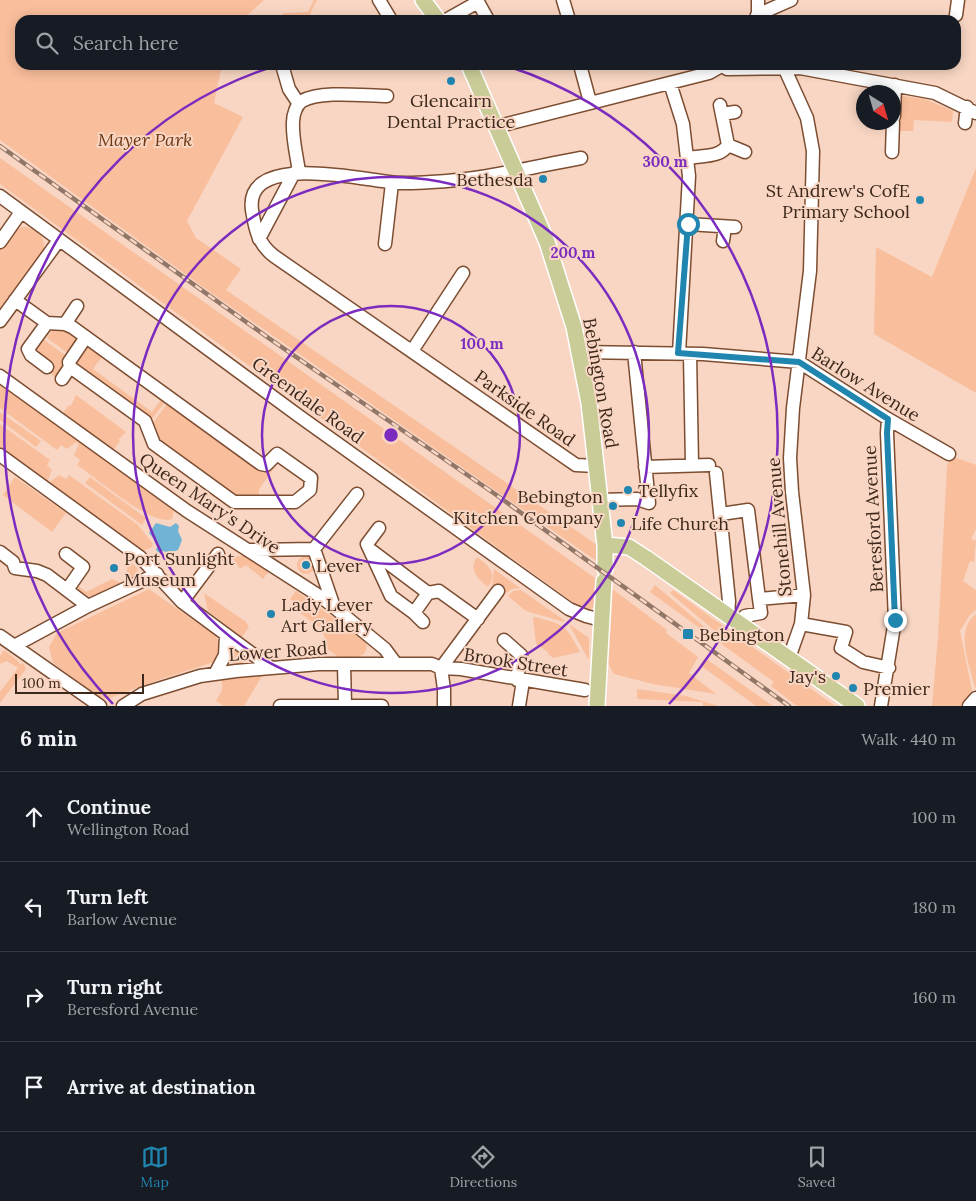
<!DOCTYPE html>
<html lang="en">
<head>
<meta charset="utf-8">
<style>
  :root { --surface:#171b24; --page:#242831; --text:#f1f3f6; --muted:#9ea1a6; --line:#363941; --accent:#2085af }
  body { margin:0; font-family:Lora,serif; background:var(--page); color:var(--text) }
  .compass { position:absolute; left:856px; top:85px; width:45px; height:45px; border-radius:50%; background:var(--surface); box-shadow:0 2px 12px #0003; rotate:143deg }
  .scale { position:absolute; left:15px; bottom:12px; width:129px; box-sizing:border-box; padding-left:5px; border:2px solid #3d281c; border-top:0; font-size:14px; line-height:18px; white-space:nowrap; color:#3d281c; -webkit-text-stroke:4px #f8d6c3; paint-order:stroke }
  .stop { position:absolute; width:15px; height:15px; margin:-11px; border:4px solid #2085af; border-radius:50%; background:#fff }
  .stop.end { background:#2085af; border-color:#fff; box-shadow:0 1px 5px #0008 }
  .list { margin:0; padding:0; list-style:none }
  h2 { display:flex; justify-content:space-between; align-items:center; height:65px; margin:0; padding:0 20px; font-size:21px }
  h2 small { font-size:16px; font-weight:400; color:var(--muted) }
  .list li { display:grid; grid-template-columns:32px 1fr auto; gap:15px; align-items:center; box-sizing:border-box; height:90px; padding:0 20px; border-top:1px solid var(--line) }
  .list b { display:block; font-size:19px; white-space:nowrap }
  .list p { margin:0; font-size:16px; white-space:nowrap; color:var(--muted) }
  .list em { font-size:16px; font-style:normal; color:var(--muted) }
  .icon { flex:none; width:28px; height:28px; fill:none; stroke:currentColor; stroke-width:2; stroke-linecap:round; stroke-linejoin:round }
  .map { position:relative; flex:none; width:976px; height:706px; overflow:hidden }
  .search { position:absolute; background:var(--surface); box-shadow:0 2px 12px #0003; left:15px; right:15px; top:15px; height:55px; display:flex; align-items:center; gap:12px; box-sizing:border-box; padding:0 18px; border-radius:15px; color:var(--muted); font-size:19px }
  .sheet { height:425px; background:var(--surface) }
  nav { display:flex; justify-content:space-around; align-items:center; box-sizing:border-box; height:70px; border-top:1px solid var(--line); background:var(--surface); font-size:14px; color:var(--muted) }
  nav a { display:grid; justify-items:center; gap:2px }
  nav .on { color:var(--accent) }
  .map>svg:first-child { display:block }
  .green { fill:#f9be9c }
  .water { fill:#71b3d5 }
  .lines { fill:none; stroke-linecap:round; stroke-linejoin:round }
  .minor-casing { stroke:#7c4d31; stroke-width:15 }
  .major-casing { stroke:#fff; stroke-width:18 }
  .minor { stroke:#fff; stroke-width:12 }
  .major { stroke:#cacc98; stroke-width:15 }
  .rail-casing { stroke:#927768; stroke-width:4.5 }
  .rail { stroke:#f8d6c3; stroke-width:2.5; stroke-dasharray:8; stroke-linecap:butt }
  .route { stroke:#2085af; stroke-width:6 }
  .ring { fill:none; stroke:#7b2cbf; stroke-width:2.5 }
  .poi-dot { fill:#2085af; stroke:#f8d6c3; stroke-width:2 }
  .labels { text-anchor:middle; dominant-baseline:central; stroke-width:4; stroke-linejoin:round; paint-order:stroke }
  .poi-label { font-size:18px; fill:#3d281c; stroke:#f8d6c3; text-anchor:start }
  .park-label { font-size:18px; font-style:italic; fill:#6e3812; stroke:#f8d6c3 }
  .street-label { font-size:18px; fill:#3d281c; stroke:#f8d6c3 }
  .centre { fill:#7b2cbf; stroke:#f8d6c3; stroke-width:2.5 }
  .ring-label { font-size:15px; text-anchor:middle; font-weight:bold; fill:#7b2cbf; stroke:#f8d6c3; stroke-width:4; stroke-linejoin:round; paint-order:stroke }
</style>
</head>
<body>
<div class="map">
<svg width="976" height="706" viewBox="0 0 976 706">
  <rect width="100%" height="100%" fill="#f8d6c3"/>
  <path class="green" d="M0,0h264l-22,20h-222v45h202l-8,38 29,14 -56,104 9,17 45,31 -15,21 371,255 1,17 -388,-270 -210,-152z
    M314,0h3l-10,20h-33l10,-7 24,-1z
    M896,95l29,4 28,12 -1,11 -38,-2 -1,11h-18z
    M0,158l598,422 -2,25 -7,5 -7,-1 -582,-425z
    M976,168v225l-102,-59 2,-87 56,30z
    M22,227c14,0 23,8 22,22l-44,64v-64l12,-17z
    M64,328l16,10 -10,17 -23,-17 5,-8z
    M43,339l26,19 -14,19 -6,-5 6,-9 -3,-2 -3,4 -16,-14z
    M86,345l18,9 -11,15 59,43 11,-15 4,3 -17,21 -74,-54 -1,-7z
    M0,382l174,129 -2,8c-20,8 -77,-42 -95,-54l3,-5 -6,-5 5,-11 -3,-2 -9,7 -6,-4 -4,5 -57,-42z
    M76,395l50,37 -8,8 2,1 -7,9 -50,-37 6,-8 2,1z
    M169,401l102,67 7,-5 -19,26v11h-21l-80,-58 -5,-19z
    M0,412l41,29 -5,6 -36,-27z
    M0,424l50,36 -3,5 5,5 -4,10 2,2 9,-7 7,4 3,-4 69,50 15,19 -1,3 -11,5 -141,-102z
    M951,456l25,9v64l-5,10 5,2 -2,21 -4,-1 -7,20 13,9v20l-6,5 -10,16 12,60 -8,15h-32l6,-69 9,-171z
    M15,477l51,36 -14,19 -49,-37z
    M90,477l56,41 -4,7 -57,-42z
    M297 565a9 9 0 1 1 18 0a9 9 0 1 1-18 0Z
    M238,556h11l20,15 -6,8 -17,-14 -6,4 -7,-11z
    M477,557c11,8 21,16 11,30 -10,-8 -20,-17 -11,-30z
    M128,560l10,9 -3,8 -9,4z
    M494,569l26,19 -8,1 -7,5 -13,-9z
    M112,579l9,4 -31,14 -14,-9 1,-3 9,7z
    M655,585l59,50h3l-2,-4 -45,-38 3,-3 162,116h-38l-26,-20 3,-4 -124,-90z
    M611,588l56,42 -1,3 32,24 -9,16 27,21 -63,-10 -39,-10 -7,-12z
    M149,589l67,47 4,11 -6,15 -53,17 -54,20 -8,-2 -46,-34 -4,-16 8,-14z
    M521,590l43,30v2l-38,-11 -18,-15 5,-5z
    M296,591l69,49c7,18 -11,18 -24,19l-19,-14 3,-6 -3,-10 -29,-21 3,-5 -6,-4z
    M204,593l42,29 3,5 -7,10 -34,-26z
    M976,614v73l-1,1c-5,-22 -21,-58 1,-74z
    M535,617c30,8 30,7 45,35l-27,6 -5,-4v-2l-12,-8 -3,-26z
    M569,624l20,14v21l-2,-2z
    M231 657a7 7 0 1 1 14 0a7 7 0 1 1-14 0Z
    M4,650l14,11 2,4 1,-2 3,1 2,5 -26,34v-11l18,-24 -11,-7 -7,3v-8z
    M705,658l7,5 61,43h-17l-56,-41z
    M262,676l-18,30h-20l-8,-5 6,-11v-10z
    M637,689l49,7 32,10h-15v-4l-66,-3z"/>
  <path class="water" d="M156,523l14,4 6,-4 3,3 -1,5 4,9 -4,10 -8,3 -7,-2 -4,2 -3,-3 2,-6 -9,-11z"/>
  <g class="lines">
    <defs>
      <path id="minor" d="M379,0l12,20
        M563,0l6,20
        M758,0v20
        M956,15l2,-15
        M446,20l32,-18 10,18
        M756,20l1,-5 34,-15
        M282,65l7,24 10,15
        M580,65l10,37
        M783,65l24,53 6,33 -3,120 -17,137 -3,50 2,34 12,103 -3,29 -12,34
        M670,83l13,41 6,52 -10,177
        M722,114l13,-2
        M894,116l1,-31
        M965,123l2,-16
        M495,127l214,-54 14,-8 4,4 73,-1 135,25 41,20
        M728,145l17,7
        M892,152l1,-30
        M581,158c-50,9 -99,22 -150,24 -14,1 -28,2 -42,0 -29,-3 -145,-30 -137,28 3,19 6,34 22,46l302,209 20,1
        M689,158c13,-3 31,0 39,-13l-8,-40
        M299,172c-2,-15 -7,-34 -6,-50 0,-7 3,-17 9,-21 20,-11 63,-5 85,-5
        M0,196l299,220 270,193 17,7 15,4
        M688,224l47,3
        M259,239l35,-66
        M723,241l2,-14
        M0,242l21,-30
        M385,244l7,-61
        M15,300l32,23 -19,26 3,6 16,12
        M0,321l59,-81
        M47,323l18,1 7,3 189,137 5,1 11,-11 34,24 -1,12 -15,12h-61l-80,-58 -9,-23 -75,-54 -1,-5 17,-25
        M65,324l12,-18
        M412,351l51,-78
        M580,352l123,2 96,8 89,57 61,35
        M690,354l2,111
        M0,376l187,135 137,88 61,50 11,15
        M62,379l8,-12
        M0,455l140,102 42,45 88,65
        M645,467l64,-2
        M716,473l13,128 -1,14
        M600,500l37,-1 12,4 -15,-151
        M721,514l27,-4 11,89 45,-4
        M379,528l-12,16 24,52 23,17 14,-20 11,-2 39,28
        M314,549l20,58
        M249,550l65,-1 43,-55
        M372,551l56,42
        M0,552l13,10 2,6 22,3 10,4 41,31
        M66,554l17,13 -16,23
        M182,602l36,-48
        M414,613l9,9
        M739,622l6,-6 16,-3 -2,-14
        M801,624l45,8 -5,16 22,14 26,6
        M0,636l100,70
        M504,640l17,15 -4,25
        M14,646l74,-40 69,-32
        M344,665l1,40
        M215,674l10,-19 1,-20
        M123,706l19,-12 58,-18 36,-5 83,-7h113l9,4 20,1 124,21
        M280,706h102
        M444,706v-17l-3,-21 57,-77
        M519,706l4,-25
        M881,706l14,-86 -8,-187 1,-14
        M969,706l7,-8"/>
      <path id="major" d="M423,0l15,20
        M469,65l78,177 27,85 15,76 16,142v24
        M605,545l24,2 17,11 211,148
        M597,706l7,-125"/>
    </defs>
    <use href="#minor" class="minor-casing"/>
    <use href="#major" class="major-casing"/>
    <use href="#minor" class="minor"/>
    <use href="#major" class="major"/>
    <defs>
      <path id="rail" d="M0,146l270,193 225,155 294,212"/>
    </defs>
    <use href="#rail" class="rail-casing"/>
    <use href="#rail" class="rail"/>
  </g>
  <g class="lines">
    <path class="route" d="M688,224l-10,129 121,9 89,57 -1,14 8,187"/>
  </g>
  <g class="ring">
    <circle cx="391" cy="435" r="129"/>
    <circle cx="391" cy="435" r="258"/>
    <path d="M113 704A387 387 0 0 1 275 66M507 66A387 387 0 0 1 669 704"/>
  </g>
  <g class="poi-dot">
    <circle cx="451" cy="81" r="5"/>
    <circle cx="543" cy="179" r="5"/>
    <circle cx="920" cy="200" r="5"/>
    <circle cx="628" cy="490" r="5"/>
    <circle cx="613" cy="506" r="5"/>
    <circle cx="621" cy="523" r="5"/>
    <circle cx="306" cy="565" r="5"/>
    <circle cx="114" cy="568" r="5"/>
    <circle cx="271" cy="614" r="5"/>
    <rect x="682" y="628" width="12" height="12" rx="2.5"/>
    <circle cx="836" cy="676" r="5"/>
    <circle cx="853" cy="688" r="5"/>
  </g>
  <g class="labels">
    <g class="poi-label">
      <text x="451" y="100" text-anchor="middle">Glencairn<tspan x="451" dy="21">Dental Practice</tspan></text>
      <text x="533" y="179" text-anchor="end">Bethesda</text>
      <text x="910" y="190" text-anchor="end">St Andrew's CofE<tspan x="910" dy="21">Primary School</tspan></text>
      <text x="638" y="490">Tellyfix</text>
      <text x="603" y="496" text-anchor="end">Bebington<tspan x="603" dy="21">Kitchen Company</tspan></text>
      <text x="631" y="523">Life Church</text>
      <text x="124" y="558">Port Sunlight<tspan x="124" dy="21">Museum</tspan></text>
      <text x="316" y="565">Lever</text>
      <text x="281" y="604">Lady Lever<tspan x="281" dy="21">Art Gallery</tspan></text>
      <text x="699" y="634">Bebington</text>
      <text x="826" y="676" text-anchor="end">Jay's</text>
      <text x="863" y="688">Premier</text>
    </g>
    <g class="park-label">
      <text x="145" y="139">Mayer Park</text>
    </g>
    <g class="street-label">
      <text transform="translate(601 383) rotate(80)">Bebington Road</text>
      <text transform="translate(866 384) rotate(32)">Barlow Avenue</text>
      <text transform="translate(308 400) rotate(36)">Greendale Road</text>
      <text transform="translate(525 408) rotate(35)">Parkside Road</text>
      <text transform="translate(210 503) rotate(34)">Queen Mary's Drive</text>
      <text transform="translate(873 519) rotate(-93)">Beresford Avenue</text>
      <text transform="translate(779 527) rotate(-95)">Stonehill Avenue</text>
      <text transform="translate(278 651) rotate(-4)">Lower Road</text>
      <text transform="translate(516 662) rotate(9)">Brook Street</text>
    </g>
  </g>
  <circle cx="391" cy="435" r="8" class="centre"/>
  <g class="ring-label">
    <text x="665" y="167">300 m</text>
    <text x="573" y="258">200 m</text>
    <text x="482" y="349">100 m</text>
  </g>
</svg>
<svg class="compass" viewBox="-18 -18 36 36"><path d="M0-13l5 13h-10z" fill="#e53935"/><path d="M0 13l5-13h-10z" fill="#9ea1a6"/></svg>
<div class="scale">100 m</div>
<div class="stop" style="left:688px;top:224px"></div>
<div class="stop end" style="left:895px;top:620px"></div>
<div class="search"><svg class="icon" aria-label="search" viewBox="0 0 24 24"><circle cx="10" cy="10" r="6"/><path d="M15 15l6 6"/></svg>Search here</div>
</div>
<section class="sheet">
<h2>6 min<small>Walk · 440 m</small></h2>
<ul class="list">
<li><svg class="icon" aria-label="ahead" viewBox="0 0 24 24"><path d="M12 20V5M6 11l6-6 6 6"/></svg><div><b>Continue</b><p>Wellington Road</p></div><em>100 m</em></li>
<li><svg class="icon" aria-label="left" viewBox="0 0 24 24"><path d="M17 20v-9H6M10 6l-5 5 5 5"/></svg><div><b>Turn left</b><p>Barlow Avenue</p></div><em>180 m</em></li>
<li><svg class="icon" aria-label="right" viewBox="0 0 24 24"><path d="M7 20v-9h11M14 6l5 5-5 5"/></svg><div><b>Turn right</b><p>Beresford Avenue</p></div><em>160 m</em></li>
<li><svg class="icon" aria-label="arrive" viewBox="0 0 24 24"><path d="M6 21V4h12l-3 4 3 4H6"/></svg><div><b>Arrive at destination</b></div></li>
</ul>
</section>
<nav>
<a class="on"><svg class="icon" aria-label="map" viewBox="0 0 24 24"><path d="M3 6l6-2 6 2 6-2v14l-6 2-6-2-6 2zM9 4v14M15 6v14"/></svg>Map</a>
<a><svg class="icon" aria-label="directions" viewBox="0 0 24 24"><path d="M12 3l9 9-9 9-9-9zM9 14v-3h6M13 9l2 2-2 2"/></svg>Directions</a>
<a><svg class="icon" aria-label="saved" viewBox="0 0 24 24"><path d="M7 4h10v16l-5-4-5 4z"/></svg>Saved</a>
</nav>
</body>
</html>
